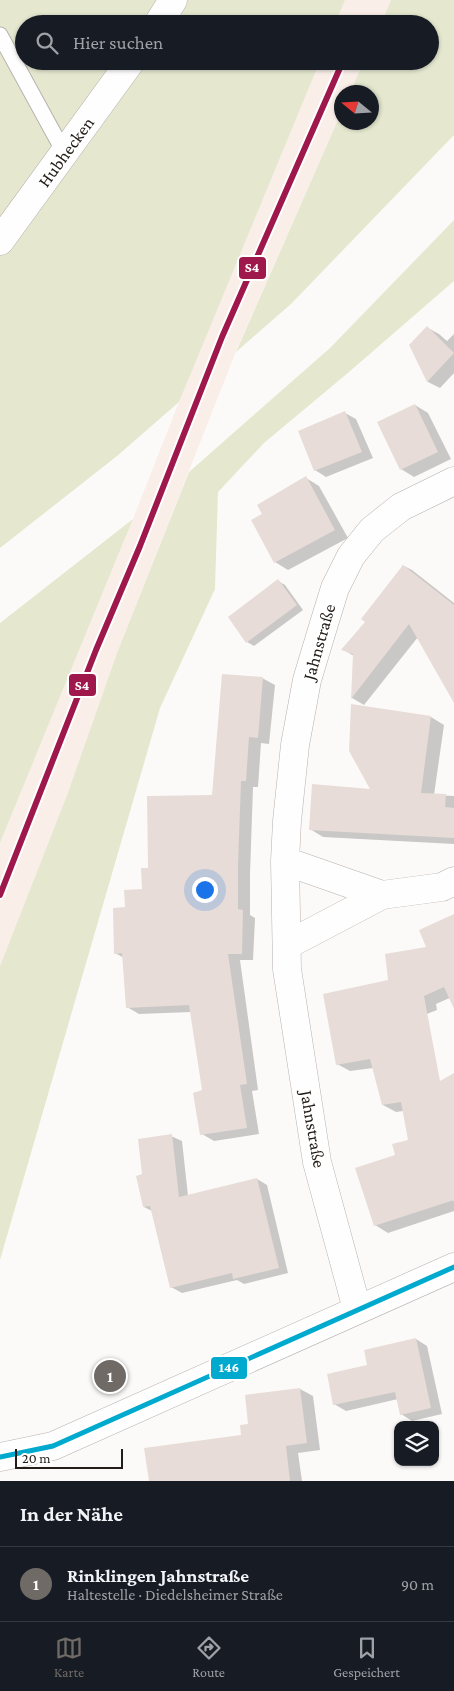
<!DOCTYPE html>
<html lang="de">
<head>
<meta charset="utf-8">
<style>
  :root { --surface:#171b24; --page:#20242c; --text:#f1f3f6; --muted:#9ea1a6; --line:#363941; --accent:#6f6a66 }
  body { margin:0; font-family:"Crimson Pro",serif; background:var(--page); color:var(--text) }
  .controls { position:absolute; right:15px; bottom:15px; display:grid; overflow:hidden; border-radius:10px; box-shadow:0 1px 4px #0004 }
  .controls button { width:45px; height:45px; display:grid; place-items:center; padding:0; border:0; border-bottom:1px solid var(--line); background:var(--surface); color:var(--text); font:25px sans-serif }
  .compass { position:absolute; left:334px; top:85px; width:45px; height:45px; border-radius:50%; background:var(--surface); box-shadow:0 1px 4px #0004; rotate:288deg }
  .scale { position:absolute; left:15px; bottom:12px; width:108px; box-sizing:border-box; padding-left:5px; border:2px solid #231c18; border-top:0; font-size:14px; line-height:18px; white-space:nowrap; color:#231c18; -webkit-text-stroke:4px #fff; paint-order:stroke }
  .you { position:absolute; left:204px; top:889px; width:18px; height:18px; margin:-12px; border:4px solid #fff; border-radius:50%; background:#1a73e8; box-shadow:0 0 0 8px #1a73e833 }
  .badge { display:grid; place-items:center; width:32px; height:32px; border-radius:50%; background:var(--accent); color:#fff; font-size:16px; font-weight:700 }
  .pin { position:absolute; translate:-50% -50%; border:2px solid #fff; box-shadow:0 1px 5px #0006 }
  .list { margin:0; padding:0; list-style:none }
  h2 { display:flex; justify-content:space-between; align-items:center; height:65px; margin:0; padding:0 20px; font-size:21px }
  h2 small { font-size:16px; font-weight:400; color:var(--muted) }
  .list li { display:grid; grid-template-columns:32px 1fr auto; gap:15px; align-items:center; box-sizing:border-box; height:75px; padding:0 20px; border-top:1px solid var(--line) }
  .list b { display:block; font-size:19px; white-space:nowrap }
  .list p { margin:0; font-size:16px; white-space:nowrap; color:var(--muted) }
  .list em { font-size:16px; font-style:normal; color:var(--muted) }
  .icon { flex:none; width:28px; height:28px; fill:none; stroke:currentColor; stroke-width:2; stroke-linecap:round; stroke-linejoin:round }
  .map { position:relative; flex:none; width:454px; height:1481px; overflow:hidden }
  .search { position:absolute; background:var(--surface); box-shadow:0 1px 4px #0004; left:15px; right:15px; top:15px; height:55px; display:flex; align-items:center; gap:12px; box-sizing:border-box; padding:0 18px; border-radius:28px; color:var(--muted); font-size:19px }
  .sheet { height:140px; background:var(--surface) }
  nav { display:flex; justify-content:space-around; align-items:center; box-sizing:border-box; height:70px; border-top:1px solid var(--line); background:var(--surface); font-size:14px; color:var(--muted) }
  nav a { display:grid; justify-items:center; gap:2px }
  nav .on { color:var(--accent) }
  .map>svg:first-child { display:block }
  .built { fill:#f9eee8 }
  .green { fill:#e5e8cf }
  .shadow { fill:#0003 }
  .building { fill:#e7dcd7 }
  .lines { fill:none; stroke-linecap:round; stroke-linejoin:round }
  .service-casing { stroke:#b6b1ae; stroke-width:17 }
  .minor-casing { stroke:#b6b1ae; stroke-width:29 }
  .service { stroke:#fffefe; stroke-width:15 }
  .minor { stroke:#fffefe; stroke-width:28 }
  .bus-1-casing { stroke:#fff; stroke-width:9 }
  .bus-1 { stroke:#00a9ce; stroke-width:5 }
  .rail-1-casing { stroke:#fff; stroke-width:10 }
  .rail-1 { stroke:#9f184c; stroke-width:6 }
  .labels { text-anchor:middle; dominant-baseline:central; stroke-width:5; stroke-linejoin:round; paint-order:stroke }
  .street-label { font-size:18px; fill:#231c18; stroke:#fff }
  .line-badge { stroke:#fff; stroke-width:2 }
  .badge-label { font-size:14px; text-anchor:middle; font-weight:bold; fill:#fff }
</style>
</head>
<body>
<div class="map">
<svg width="454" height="1481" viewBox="0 0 454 1481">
  <rect width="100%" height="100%" fill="#fcfaf8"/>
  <path class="built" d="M345,0h46l-10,24h-46z
    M320,61h44l-14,31h-8l-1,21 -102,231 -122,309 -50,142 -67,171v-123l125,-304 82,-208z"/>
  <path class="green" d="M0,0h345l-10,24h-311v37h296l-141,341 -62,54 -117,92z
    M391,0h63v135l-163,169 -55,48 105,-239 1,9h30v-30h-22l14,-31h66v-37h-49z
    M454,220v61l-105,91 -85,71 -46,49 -3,97 -55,119 -160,552v-294l67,-171 50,-142 72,-181 141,-124z
    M133,519l-133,324v-220z"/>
  <path class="shadow" d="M428,328l11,6 8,7 7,-7v39l-14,15 -12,-6 -17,-37z
    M415,405l13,8 23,46 -37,18 -13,-8z
    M345,413l11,6 17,39 -47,19 -11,-7z
    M306,478l13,8 29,52 -60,32 -13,-8 -12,-48z
    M402,565l10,5 42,33v62l-36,-28 -54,68 -12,-7 2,-42 -12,-7 24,-27 37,-55z
    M278,581l7,4 18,25 -49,36 -7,-4z
    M262,678l13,7 -6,59 -8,-1 -3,44h-5l-3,87v41l5,3 -2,42h-13l18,130 -6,1 7,43 -45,7 -12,-7 1,-43 -12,-79 -52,2 -12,-7 -3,-49 -9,-5 11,-44 17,-19 6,-21 65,-73z
    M352,705l79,12 13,8 -10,70 20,1v48l-131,-7 -13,-8 63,-38z
    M454,915v81l-18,8 1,6 -41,16 27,82 -27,4 -13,-7 -10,-37 -23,3 -13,-7 53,-83 38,-34z
    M171,1136l11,5 6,55 69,-17 10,6 21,88 -44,11 -7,-4 -55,13 -11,-6 -19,-76 -8,-4v-32z
    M435,1145l19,57v9l-66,22 -13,-8z
    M416,1339l11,7 15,68 -30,7 -11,-7 -3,-15 -52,12 -12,-7 35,-38z
    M300,1389l13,7 7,54 -22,3 4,28h-152l93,-45 6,-11z"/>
  <path class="building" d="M427,326l27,27 -27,29 -18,-37z
    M415,404l23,48 -38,18 -23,-48z
    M345,411l17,41 -48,19 -16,-40z
    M306,476l29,54 -61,33 -23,-43 11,-6 -5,-9z
    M403,565l51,40v98l-45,-79 -58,75 2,-45 -12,-4 24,-28 -4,-3z
    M278,579l19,26 -51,38 -18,-26z
    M222,674l41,3 -5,61 -9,-1 -3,44h-5l-3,85v43l5,1 -1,44h-14l19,130 -7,1 7,43 -47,7 -7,-42 9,-3 -13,-85 -63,3 -4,-55 -8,1 -1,-46 12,-1 -1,-17 18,-1 -1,-21h7l-1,-72 65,-1z
    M351,704l80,12 -10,77 25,1 -1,13 9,1v30l-145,-8 3,-46 58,5 -21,-38z
    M454,914v95l-10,-22 -20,9 16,85 14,-8v127l-80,26 -19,-58 40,-13 -3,-11 16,-4 -7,-38 -19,3 -12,-46 -34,6 -13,-71 65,-14 -3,-26 41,-7 -7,-17z
    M172,1134l7,63 78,-19 22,90 -46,11 -1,-6 -62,15 -20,-82 -7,1 -7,-31 6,-2 -4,-35z
    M416,1338l15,70 -31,7 -5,-23 -62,13 -6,-31 40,-9 -3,-15z
    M300,1388l7,55 -21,3 4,35h-141l-5,-33 97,-13 -1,-10 8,-1 -3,-29z"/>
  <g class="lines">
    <defs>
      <path id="service" d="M0,35l65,119"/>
      <path id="minor" d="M158,24l15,-24
        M0,241l131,-180
        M285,861l97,34
        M287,945l95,-50 60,-8 12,-6
        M357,1309l-40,-147 -30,-193 -2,-108 2,-40 8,-76 12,-65 16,-53 12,-39 16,-32 21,-26 29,-23 53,-26
        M0,1457l53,-11 401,-179"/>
    </defs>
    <use href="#service" class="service-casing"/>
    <use href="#minor" class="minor-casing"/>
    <use href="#service" class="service"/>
    <use href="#minor" class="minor"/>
    <defs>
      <path id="bus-1" d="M0,1457l53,-11 401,-179"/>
    </defs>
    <use href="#bus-1" class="bus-1-casing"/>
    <use href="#bus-1" class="bus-1"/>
    <defs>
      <path id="rail-1" d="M0,895l96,-245 44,-104 82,-209 121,-276"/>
    </defs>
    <use href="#rail-1" class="rail-1-casing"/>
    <use href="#rail-1" class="rail-1"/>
  </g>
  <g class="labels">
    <g class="street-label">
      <text transform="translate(66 152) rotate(-54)">Hubhecken</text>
      <text transform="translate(319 642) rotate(-74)">Jahnstraße</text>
      <text transform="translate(313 1129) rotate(80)">Jahnstraße</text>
    </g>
  </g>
  <g class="line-badge">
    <rect x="238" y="256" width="29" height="24" rx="5" fill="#9f184c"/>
    <rect x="68" y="673" width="29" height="24" rx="5" fill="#9f184c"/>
    <rect x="210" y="1356" width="38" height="24" rx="5" fill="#00a9ce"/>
  </g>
  <g class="badge-label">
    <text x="252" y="272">S4</text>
    <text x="82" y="690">S4</text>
    <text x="229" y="1372">146</text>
  </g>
</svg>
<div class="controls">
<button><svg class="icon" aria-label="layers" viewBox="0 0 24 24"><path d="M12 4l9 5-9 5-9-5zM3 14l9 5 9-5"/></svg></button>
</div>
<svg class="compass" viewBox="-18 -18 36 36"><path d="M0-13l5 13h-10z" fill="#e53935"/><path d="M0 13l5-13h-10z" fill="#9ea1a6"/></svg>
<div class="scale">20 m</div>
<div class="you"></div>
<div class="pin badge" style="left:110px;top:1376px">1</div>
<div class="search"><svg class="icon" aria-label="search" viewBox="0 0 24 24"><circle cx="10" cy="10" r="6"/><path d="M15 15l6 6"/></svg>Hier suchen</div>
</div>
<section class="sheet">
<h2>In der Nähe<small></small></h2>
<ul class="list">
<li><span class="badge">1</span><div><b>Rinklingen Jahnstraße</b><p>Haltestelle · Diedelsheimer Straße</p></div><em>90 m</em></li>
</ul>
</section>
<nav>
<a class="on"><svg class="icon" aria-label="map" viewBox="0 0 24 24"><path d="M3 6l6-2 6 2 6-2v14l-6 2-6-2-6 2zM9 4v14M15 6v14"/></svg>Karte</a>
<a><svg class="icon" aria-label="directions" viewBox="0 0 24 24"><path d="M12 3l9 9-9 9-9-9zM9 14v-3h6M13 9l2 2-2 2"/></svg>Route</a>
<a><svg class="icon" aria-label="saved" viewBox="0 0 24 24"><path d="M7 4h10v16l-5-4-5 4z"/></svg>Gespeichert</a>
</nav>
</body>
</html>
